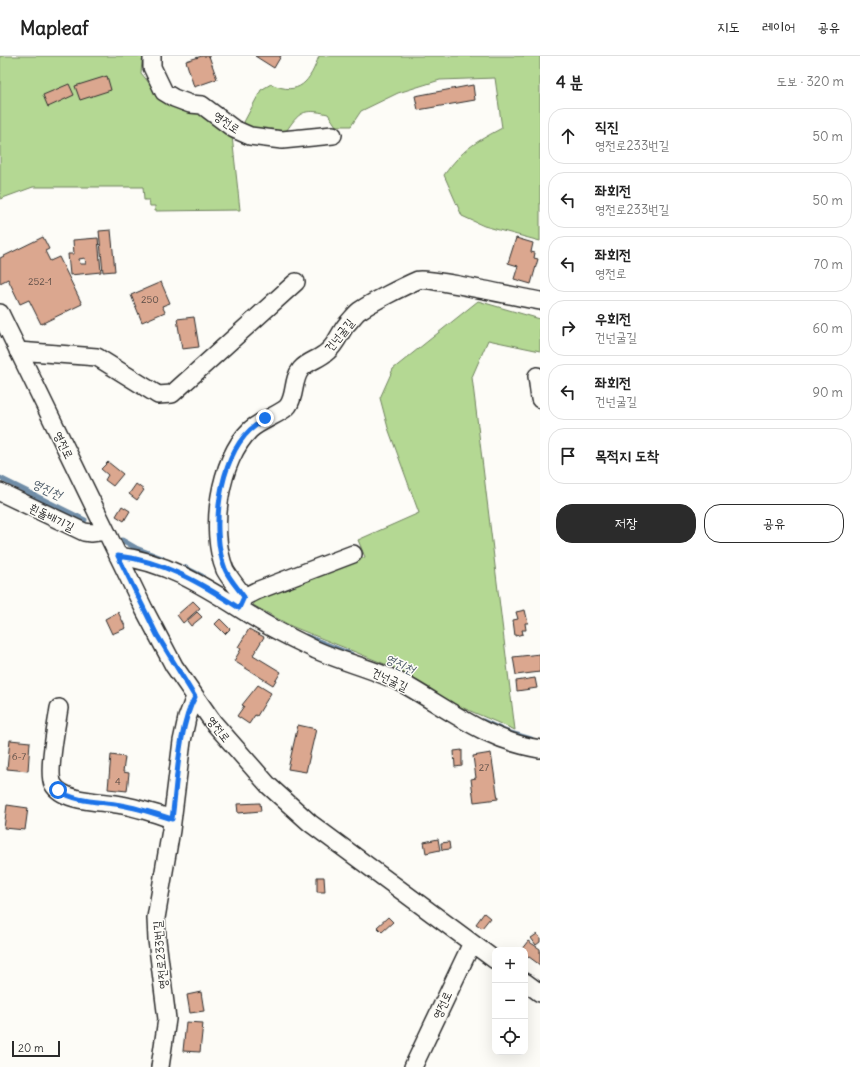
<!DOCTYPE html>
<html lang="ko">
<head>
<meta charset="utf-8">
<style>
  :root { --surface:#fff; --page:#f6f6f6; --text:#222; --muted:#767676; --line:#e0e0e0; --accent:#2b2b2b }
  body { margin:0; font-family:Delius,"Poor Story",sans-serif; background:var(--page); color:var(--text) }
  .controls { position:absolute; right:12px; bottom:12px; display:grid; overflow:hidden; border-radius:8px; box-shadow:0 4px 16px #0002 }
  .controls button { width:36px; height:36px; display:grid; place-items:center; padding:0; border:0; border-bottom:1px solid var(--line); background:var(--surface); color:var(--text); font:20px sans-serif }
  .scale { position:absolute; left:12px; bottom:10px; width:48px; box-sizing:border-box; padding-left:4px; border:2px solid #2b2b2b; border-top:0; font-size:11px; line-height:14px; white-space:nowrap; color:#2b2b2b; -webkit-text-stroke:3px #fdfcf7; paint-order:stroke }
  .stop { position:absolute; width:12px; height:12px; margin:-9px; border:3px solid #1a73e8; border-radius:50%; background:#fff }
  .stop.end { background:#1a73e8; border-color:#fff; box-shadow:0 1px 4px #0008 }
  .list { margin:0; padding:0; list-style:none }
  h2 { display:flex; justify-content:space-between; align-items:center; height:52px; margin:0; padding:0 16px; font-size:17px }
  h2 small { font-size:13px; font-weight:400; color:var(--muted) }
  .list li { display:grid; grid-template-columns:26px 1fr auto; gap:12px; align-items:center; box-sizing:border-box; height:56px; margin:0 8px 8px; padding:0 8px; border:1px solid var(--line); border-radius:16px }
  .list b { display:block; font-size:15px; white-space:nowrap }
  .list p { margin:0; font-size:13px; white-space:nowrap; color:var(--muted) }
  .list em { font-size:13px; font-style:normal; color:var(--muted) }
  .actions { display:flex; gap:8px; padding:12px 16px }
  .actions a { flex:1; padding:9px 0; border:1px solid var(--accent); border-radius:16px; text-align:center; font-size:14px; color:var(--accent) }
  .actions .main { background:var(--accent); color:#fff }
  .icon { flex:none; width:22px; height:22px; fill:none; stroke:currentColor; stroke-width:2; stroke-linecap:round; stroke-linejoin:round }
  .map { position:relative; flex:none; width:540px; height:1011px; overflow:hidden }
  header { display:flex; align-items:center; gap:24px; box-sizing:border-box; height:56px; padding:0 20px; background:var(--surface); border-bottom:1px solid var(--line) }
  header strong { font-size:19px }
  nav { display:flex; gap:22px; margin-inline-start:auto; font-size:14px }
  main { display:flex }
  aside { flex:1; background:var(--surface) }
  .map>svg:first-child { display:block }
  .green { fill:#b4d893; stroke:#70825f }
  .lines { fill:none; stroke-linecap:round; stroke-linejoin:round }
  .stream { stroke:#708da7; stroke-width:5 }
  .building { fill:#dba78f; stroke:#2b2b2b; fill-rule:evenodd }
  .minor-casing { stroke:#2b2b2b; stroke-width:20 }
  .minor { stroke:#fdfcf7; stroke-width:17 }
  .route { stroke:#1a73e8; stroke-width:5 }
  .labels { text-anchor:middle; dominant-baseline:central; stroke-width:3; stroke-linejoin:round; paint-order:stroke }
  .number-label { font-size:10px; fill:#574a44 }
  .street-label { font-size:12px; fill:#2b2b2b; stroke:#fdfcf7 }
  .water-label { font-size:13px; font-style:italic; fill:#4e5c69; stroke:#fdfcf7 }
</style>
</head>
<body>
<header>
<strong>Mapleaf</strong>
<nav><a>지도</a><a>레이어</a><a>공유</a></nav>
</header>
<main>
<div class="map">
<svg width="540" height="1011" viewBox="0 0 540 1011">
  <rect width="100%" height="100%" fill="#fdfcf7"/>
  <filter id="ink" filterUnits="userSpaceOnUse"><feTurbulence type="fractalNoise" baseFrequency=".025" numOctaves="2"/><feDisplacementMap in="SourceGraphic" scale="8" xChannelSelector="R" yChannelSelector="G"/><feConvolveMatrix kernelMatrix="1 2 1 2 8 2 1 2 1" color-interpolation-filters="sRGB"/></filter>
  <g filter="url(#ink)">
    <path class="green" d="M0,0h144l-2,5 -1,12 21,26 40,15 8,8 22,14 8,74 -85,1v-5h-5l-1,-6h-5l-1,-13h-110l-33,12z
      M319,0h221v185l-56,-15 -22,-10 -18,-41c19,-26 30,-32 58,-47l-7,-50 -55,2 -42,13 -37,18 -10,15h-15l-8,-12c-25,-6 -29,-2 -43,19l-35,-3 -6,-8 17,-32 10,-6c29,13 39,-3 48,-28z
      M478,245l62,18v32l-52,-11 -16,37 43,353 -61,-26 -57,-35 -106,-43 -38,-21 5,-8 107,-40 -7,-17 61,-27 -31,-85 -8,-30 13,-29z"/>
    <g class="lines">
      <path class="stream" d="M0,422l85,42
        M122,484l14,8 26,10
        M184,511l18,9
        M306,580l45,18
        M483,665l24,11 24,7"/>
    </g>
    <path class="building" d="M202,0h7l8,23 -23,8 -8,-26z
      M255,0h26l-7,12z
      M107,20l4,14 -31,10 -5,-14z
      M69,28l5,11 -26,12 -5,-12z
      M473,29l2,15 -57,10 -3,-14z
      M111,174l4,41 -12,1 -4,-41z
      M43,181l6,12 -4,2 5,10 9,-4 23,47 -41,20 -12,-24 -9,4 -12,-25 -8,4v-25z
      M98,182l3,34 -31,3 -2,-21h6l-1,-14zM85,202l1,6h-6l-1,-5z
      M516,182l17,5 -2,9 4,1 -1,5 4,1 -7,25 -17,-5 4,-13 -10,-3z
      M161,226l9,21 -8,3 3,6 -23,10 -11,-27z
      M194,261l5,30 -17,2 -5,-30z
      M108,406l15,12 -10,12 -8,-6 3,-5 -7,-6z
      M136,428l8,6 -7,10 -8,-6z
      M122,450l8,5 -6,10 -8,-5z
      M193,545l7,7 -17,15 -6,-8z
      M525,554l3,13h-3l1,7h-4l1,4 -8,2 -2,-16 5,-1 -2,-7z
      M118,556l8,16 -14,6 -7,-15z
      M197,556l5,5 -11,9 -4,-5z
      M220,563l10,10 -5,5 -10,-10z
      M249,573l15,8 -11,18 28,17 -8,13 -39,-24 7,-12 -3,-2z
      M540,598v18l-24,3 -3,-18z
      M535,622l2,10 -20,3 -1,-10z
      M258,629l13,8 -14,23 -2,-1 -6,9 -12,-8 7,-10 -2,-1z
      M298,669l18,4 -10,43 -18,-3z
      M10,684l20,2 -2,29 -21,-2z
      M462,694v16l-7,1 -1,-16z
      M491,697l7,46 -24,3 -3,-23 5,-1 -3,-22z
      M111,699l14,2 -2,15 6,1 -2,18 -19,-2z
      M260,747l1,8 -23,2 -1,-9z
      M7,749l21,3 -3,22 -21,-2z
      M438,783l2,11 -14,3 -2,-11z
      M449,786l1,7 -8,1 -1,-7z
      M317,821h7l1,15h-8z
      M484,857l6,5 -8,10 -6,-4z
      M388,861l5,5 -11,10 -5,-5z
      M537,878l3,4v4l-4,3 -5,-7z
      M528,885l12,8v16l-15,-11v-4h-4z
      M201,936l3,19 -14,2 -3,-18z
      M186,966l17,1 -3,29 -17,-1z"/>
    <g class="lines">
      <defs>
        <path id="minor" d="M152,0v11l12,25 10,6 16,6 12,1 32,24 16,7 32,4 51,-5
          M0,257l144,296 30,57 39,56 56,64 41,37 185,137
          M18,295l79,6 61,38 14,-1 124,-112
          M537,320l3,23
          M0,436l84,40 7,1 15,-2
          M118,500c52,6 93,35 137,62 19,12 41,22 61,32 31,14 64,20 93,37 43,25 80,54 131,62
          M244,541c-6,-9 -14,-18 -19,-27 -16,-39 -6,-110 25,-140 9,-9 33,-17 38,-24 8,-11 4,-26 13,-37 7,-8 19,-10 27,-18 9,-8 12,-19 19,-27 4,-4 8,-10 12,-13 13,-9 45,-25 59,-31 9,-3 105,18 122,21
          M239,550l5,-9 12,-6 97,-37
          M59,652c-2,15 -12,64 -6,76 10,19 51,17 69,21 17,3 34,9 50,14
          M525,926l15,11
          M160,1011l7,-48 -10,-79 -1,-22 15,-88 11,-89 5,-23 8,-21
          M413,1011l59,-124"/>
      </defs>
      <use href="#minor" class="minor-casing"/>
      <use href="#minor" class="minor"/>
    </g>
  </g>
  <g class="lines" filter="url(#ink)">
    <path class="route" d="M58,734c19,13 42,11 63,15 18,3 35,9 51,14 5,-34 6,-92 23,-122l-38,-62 -39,-79c45,5 83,27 121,52l5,-11c-6,-9 -15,-18 -19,-28 -15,-39 -6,-110 25,-139 5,-4 10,-8 15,-12"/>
  </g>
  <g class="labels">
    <g class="number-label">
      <text x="40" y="225">252-1</text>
      <text x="150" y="243">250</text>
      <text x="19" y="700">6-7</text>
      <text x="484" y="711">27</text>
      <text x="118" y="725">4</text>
    </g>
    <g class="street-label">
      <text transform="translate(227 66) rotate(35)">영전로</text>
      <text transform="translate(339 279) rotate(-51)">건넌굴길</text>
      <text transform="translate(64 389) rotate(64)">영전로</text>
      <text transform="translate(52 461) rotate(26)">흰돌배기길</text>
      <text transform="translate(390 623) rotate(25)">건넌굴길</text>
      <text transform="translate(219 673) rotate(52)">영전로</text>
      <text transform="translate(160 899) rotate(-95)">영전로233번길</text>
      <text transform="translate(442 949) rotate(-65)">영전로</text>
    </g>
    <g class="water-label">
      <text transform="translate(47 433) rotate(26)">영진천</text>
      <text transform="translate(400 608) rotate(26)">영진천</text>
    </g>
  </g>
</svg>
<div class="controls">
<button>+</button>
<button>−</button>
<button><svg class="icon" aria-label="locate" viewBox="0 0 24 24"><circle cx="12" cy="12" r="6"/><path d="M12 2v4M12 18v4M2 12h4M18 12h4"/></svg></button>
</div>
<div class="scale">20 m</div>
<div class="stop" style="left:58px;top:734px"></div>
<div class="stop end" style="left:265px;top:362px"></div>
</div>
<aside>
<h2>4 분<small>도보 · 320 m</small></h2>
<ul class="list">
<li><svg class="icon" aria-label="ahead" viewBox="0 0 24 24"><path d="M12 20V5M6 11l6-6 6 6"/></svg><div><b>직진</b><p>영전로233번길</p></div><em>50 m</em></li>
<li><svg class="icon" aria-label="left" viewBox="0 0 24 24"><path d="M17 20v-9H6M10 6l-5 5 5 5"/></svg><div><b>좌회전</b><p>영전로233번길</p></div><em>50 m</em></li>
<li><svg class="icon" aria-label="left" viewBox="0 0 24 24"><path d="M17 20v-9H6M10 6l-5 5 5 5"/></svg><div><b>좌회전</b><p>영전로</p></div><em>70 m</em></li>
<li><svg class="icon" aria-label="right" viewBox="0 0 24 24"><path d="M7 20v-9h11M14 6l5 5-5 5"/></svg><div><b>우회전</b><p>건넌굴길</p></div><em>60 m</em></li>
<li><svg class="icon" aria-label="left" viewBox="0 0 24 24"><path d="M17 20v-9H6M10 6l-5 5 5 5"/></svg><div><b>좌회전</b><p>건넌굴길</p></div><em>90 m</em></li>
<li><svg class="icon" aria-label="arrive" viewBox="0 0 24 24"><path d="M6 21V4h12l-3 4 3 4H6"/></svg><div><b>목적지 도착</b></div></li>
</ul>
<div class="actions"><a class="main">저장</a><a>공유</a></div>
</aside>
</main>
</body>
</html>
